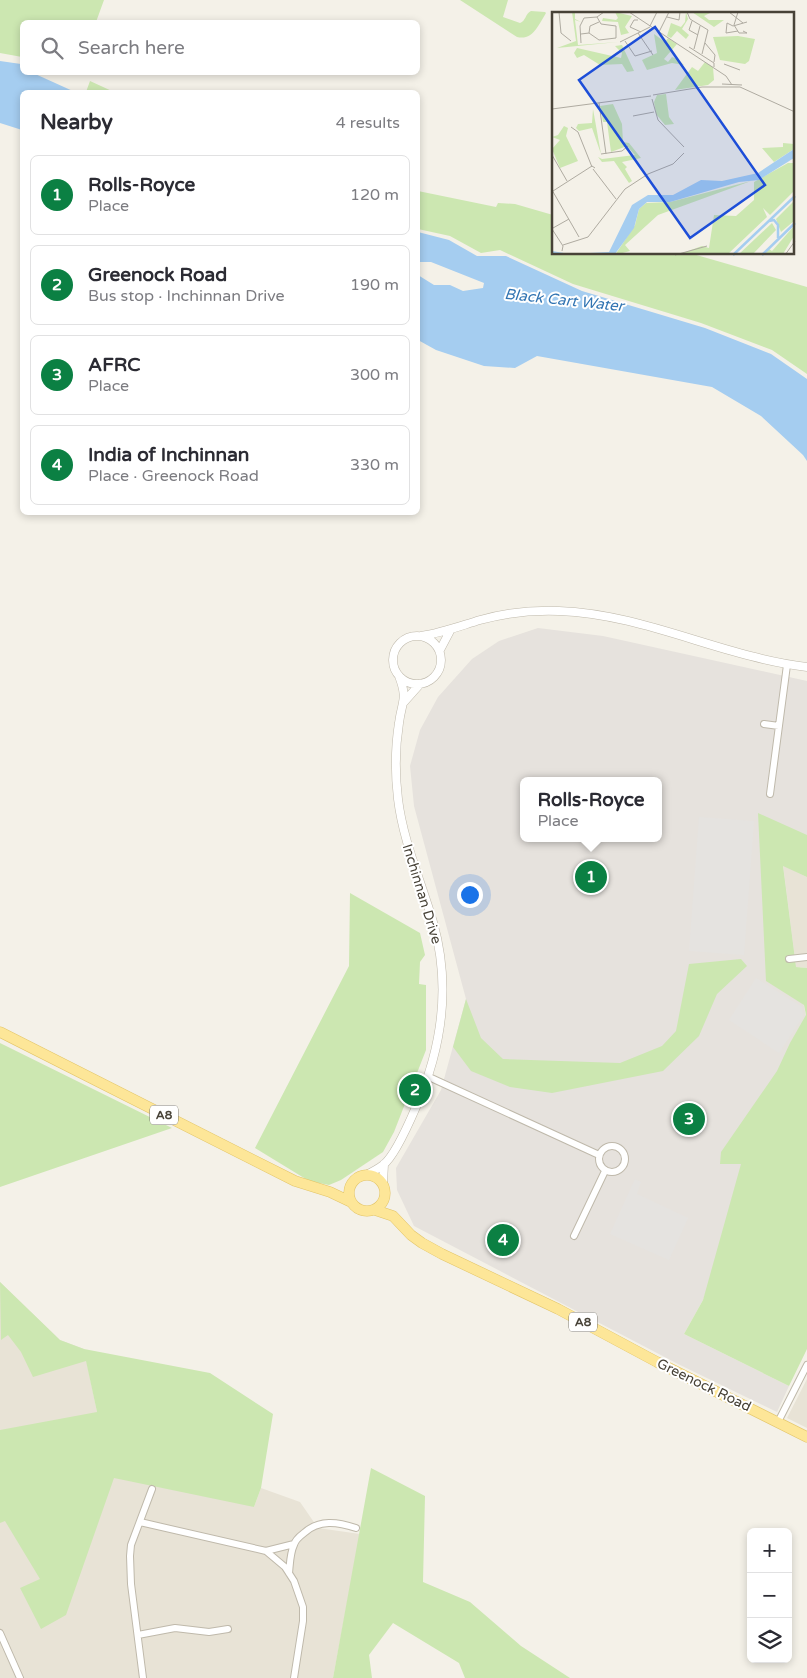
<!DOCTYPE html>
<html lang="en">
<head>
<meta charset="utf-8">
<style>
  :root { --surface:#fff; --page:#f2f2f3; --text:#2b2b33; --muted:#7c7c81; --line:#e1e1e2; --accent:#0b8043 }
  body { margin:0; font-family:"Varela Round",sans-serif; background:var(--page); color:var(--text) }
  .controls { position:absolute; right:15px; bottom:15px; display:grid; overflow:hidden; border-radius:8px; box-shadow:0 2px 8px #0003 }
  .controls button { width:45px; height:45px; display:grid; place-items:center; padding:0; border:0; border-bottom:1px solid var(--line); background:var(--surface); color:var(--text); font:25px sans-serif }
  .you { position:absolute; left:469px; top:894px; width:18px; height:18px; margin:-12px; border:4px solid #fff; border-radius:50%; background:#1a73e8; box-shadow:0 0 0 8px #1a73e833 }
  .badge { display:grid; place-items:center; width:32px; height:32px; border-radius:50%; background:var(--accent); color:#fff; font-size:16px; font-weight:700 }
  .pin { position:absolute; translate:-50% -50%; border:2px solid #fff; box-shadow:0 1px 5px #0006 }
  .popup { position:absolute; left:520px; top:777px; width:142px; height:65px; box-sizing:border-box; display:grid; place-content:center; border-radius:8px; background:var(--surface); filter:drop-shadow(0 1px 4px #0005); font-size:16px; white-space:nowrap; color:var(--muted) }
  .popup b { font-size:19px; color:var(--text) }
  .popup::after { content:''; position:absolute; left:50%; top:100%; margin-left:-10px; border:10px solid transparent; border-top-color:var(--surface) }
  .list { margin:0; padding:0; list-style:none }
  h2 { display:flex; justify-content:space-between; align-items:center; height:65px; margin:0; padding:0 20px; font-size:21px }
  h2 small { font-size:16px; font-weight:400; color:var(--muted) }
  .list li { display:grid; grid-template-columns:32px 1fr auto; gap:15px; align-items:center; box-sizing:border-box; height:80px; margin:0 10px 10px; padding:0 10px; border:1px solid var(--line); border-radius:8px }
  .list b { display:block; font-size:19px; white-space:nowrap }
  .list p { margin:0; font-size:16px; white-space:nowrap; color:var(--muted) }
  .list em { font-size:16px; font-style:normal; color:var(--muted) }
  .icon { flex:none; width:28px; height:28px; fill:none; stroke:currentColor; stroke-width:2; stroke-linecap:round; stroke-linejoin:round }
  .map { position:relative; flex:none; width:807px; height:1678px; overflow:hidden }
  .search { position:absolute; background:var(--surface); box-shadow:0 2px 8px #0003; left:20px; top:20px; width:400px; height:55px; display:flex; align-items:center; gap:12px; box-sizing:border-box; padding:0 18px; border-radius:8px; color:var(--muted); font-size:19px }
  .panel { position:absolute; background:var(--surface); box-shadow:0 2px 8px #0003; left:20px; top:90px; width:400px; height:425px; border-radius:8px }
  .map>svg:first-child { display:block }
  .residential { fill:#e8e3d6 }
  .industrial { fill:#e6e2dd; fill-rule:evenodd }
  .green { fill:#cce7b1 }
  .parking { fill:#e5e3e0 }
  .water { fill:#a5cdf0 }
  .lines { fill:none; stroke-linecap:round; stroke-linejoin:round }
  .minor-casing { stroke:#bfb9ab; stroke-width:8 }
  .tertiary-casing { stroke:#bfb9ab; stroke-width:9 }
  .primary-casing { stroke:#e2c467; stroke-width:11 }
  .minor { stroke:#fff; stroke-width:6 }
  .tertiary { stroke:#fff; stroke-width:8 }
  .primary { stroke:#fde698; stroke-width:10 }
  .labels { text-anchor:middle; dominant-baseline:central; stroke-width:4; stroke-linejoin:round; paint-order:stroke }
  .shield { fill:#fff; stroke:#7e7b73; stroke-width:1 }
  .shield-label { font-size:12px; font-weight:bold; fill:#474237 }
  .street-label { font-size:14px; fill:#474237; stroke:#fff }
  .water-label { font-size:15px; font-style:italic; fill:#3174b2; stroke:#fff }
  .inset-river { fill:none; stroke:#a5cdf0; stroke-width:2.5 }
  .inset-road { fill:none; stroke:#afaba1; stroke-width:1 }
  .view { fill:#1d4ed8; fill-opacity:0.15; stroke:#1d4ed8; stroke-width:2.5 }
  .inset-edge { fill:none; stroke:#474237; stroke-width:2.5 }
</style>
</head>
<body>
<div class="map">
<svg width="807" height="1678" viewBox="0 0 807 1678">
  <rect width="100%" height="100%" fill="#f4f1e8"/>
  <path class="residential" d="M783,865l24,12v91l-11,-1z
    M0,1282l60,58 24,9 13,63 157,95 7,-19 39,14 18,26 42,6 -27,144h-333z
    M807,1379v49l-20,-10z"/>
  <path class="industrial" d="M538,628l65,8 204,45v196l-24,-11 13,101 11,54 -104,279 -19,34 105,52 -12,26 -99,-48 -264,-138 -17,-36 -1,-22 45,-78 25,-91 -52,-193 -4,-40 10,-36 18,-33 34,-38 27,-18zM524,781h134v57h-134z"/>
  <path class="green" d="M0,0h104l-8,22h-74v35l-22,-4z
    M460,0h48l-5,17 17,6c6,-2 5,-9 11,-12l14,1 1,1c-7,11 -13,28 -29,24z
    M90,81l24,11h-28z
    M418,191l78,16 2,-4 17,1 38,11v39h140l114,33v87l-35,-24 -71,-27 -128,-39 -73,-34 -19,3 -31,-17 -32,-7z
    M758,813l49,22v42l-24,-11 13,101 11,1v381l-18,37 -105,-52 19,-34 38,-136h-21l1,-12 56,-81 13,-28 16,-28 -2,-10 -38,-24z
    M350,893l70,40 5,22 -5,7 -1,22 7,1v65l-32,82 -11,20 -42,28 -12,5 -20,-4 -54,-33 94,-182z
    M741,959l6,7 -30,28 -18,42 -36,35 -111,22 -42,-6 -39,-16 -18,-24 13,-48 15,39 22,21 117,4 42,-17 14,-15 13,-67z
    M0,1043l172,85 -172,59z
    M0,1282l60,58 24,9 126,24 63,41 -12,74 -7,19 -140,-29 -48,137 -25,14 -21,-41 20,-9 -35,-58 -5,2v-93l97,-18 -11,-51 -53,16 -12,-25 -13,-17 -7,5z
    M371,1468l54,28 -2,86 47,20 51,44 49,32h-105l-6,-15 -66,-40 -24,32 3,23h-39z"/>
  <path class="parking" d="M699,817l55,4 -10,134 -55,-4z
    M756,978l46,29 1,9 -24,37 -50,-33z
    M635,1179l6,3 -4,12 51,24 -19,42 -59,-26z"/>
  <path class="water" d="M0,61l21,3 1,1v7l11,1 42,19h-53v38l-22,-7z
    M418,232l31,8 28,16h29l76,35 123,37 66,26 36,25v82l-4,-6 -42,-39 -49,-29 -175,-31 -22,12 -31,-2 -48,-16 -18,-10v-65l16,10h16l13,6 20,-3 1,-5 -53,-21h-13z"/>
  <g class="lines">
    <defs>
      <path id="minor" d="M764,724l15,2
        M770,794l17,-129
        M789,959l18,-2
        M429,1077l170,78
        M599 1159a13 13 0 1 1 26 0a13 13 0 1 1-26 0Z
        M574,1236l31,-65
        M778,1422l29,-57
        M140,1522l126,29 19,16 9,14 9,26v14l-9,57
        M266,1551l28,-7
        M289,1573c1,-9 1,-20 5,-28 1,-5 6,-9 10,-12 15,-14 34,-11 52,-5
        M0,1633l20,45
        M138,1635l37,-7 34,4 19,-3
        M143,1678l-12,-94 -1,-28 1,-11 21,-56"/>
      <path id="tertiary" d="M393 660a24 24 0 1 1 48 0a24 24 0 1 1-48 0Z
        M421,636c21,-3 39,-10 59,-16 25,-7 52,-10 79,-9 86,3 163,46 248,56
        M440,650l10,-19
        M404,702l16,-18
        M366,1175c6,-3 12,-6 17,-10 11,-8 27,-44 33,-58 26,-59 35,-122 17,-185 -12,-41 -30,-81 -35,-123 -3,-25 -3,-51 1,-76 3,-23 9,-23 0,-47
        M383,1183l1,-19"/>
      <path id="primary" d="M0,1032l295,149 35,11 21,10
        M349 1193a18 18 0 1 1 36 0a18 18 0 1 1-36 0Z
        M375,1210l18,6 18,19 11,8 20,11 116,55 99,53 150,75"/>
    </defs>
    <use href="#minor" class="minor-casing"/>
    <use href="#tertiary" class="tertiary-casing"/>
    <use href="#primary" class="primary-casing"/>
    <use href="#minor" class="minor"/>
    <use href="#tertiary" class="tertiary"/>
    <use href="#primary" class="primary"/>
  </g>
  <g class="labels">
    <g class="shield">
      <rect x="150" y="1105.5" width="28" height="19" rx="4"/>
      <rect x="569" y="1312.5" width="28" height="19" rx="4"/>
    </g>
    <g class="shield-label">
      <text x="164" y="1115">A8</text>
      <text x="583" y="1322">A8</text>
    </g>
    <g class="street-label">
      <text transform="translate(422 894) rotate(73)">Inchinnan Drive</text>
      <text transform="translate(704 1385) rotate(26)">Greenock Road</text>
    </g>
    <g class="water-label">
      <text transform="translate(564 300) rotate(6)">Black Cart Water</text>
    </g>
  </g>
  <g transform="translate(552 12)">
    <rect width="242" height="242" fill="#f4f1e8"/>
    <path d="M20,0h3v7l6,3 -6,-2 3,25 40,-3 -61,6 19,-7zM63,0l17,4 -7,11 4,6 -8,2 -3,-13 -16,-1 1,-3 13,2 2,-2zM134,0l2,7 -6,10 7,6 -3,4 -9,-8 -6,7 -4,-2 4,-13 10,4 4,-5zM140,0h20l-8,4 5,4h15l-10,7zM102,22l11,8 3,-4 9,6 -13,15 4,3 4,-5 5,2 7,6 -12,-2 -25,7 -5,-10 15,-7zM186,24l17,3 -6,22 -4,3 -25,-4 -7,-23zM70,33l12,26 -7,1 -5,-8 -22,1 -16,-10 -7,3 -3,-5 3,-5 44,10 1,-5 -7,-7zM153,50l8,5 1,13 -6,5 -33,5 17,-23 6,4zM114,82l3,23 5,7 -9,1 -9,-11 -2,-12 3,-7zM61,92l9,20 1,18 6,1 12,15 -19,4 5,5 -2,2 7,12 -3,2 -15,-22 -12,1 -4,-5 4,2 33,-4 -8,-9 -16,6 -4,-30h-4l-3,-16zM41,97l8,45 -9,-26 -13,3 -3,-3 2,-4 14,-1zM12,114l4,2 -2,8 12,25 -18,7 -8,-19 8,-9 -8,-3 6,-2zM231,131l11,1v5l-20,13 -12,-14 21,-1zM236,151h6v28l-24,24 -7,-7 4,9 -39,37 -51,1 25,-9 7,2 5,-33 22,1 18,-16v-18zM199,169l-93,34 -33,30 5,6 -15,4 20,-30 4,-16 7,-6 24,-1zM242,189v20l-13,11 -5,-13zM220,211l4,7 -23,24h-14zM242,214v10l-11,18h-19l5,-5 3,2z" fill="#cce7b1"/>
    <path d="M242,137v9l-35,22 -20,2 -69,20h-23l-8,7 -5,19 -19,26h-63v-3l18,3 39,-2 23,-47 16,-10h25l28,-15 21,1 36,-8z" fill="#a5cdf0"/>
    <path class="inset-river" d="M217,209l5,-1 4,5v13M181,243l62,-59M210,243l33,-32"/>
    <path class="inset-road" d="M7,0l2,21 10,8M77,0l97,64 6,9M135,0l3,7 18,11 -6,24M177,0l14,11M186,0l-4,13 5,8h8l-4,-2M115,5l12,3 1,-8M86,8h-4l-4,7 11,5M140,9l-3,9 9,5M98,14l7,-14M186,19l-12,2 1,-10 6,3 14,-4M107,20l10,-20M37,21l1,-7 9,-4M86,21l15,22M29,22l8,-1 10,7 17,-2v-12l-15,-2 -4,-7M73,29l10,15 17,-5M68,30l30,-15M29,31l-1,-17 4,-8 13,-1 7,-5M153,31l10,12 -1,7M137,35l25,16v4M142,37l6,-23M172,52l16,6M170,72l20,1M101,83l49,-8h38l55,25M100,87l6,21 26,27M47,91l7,51M0,97l99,-13M81,104l21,-4M19,115l7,5 14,35M49,142l21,-3 6,-5M0,143l15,26M41,157l23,30M0,178l27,47M1,179l39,-25 3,2M1,216l16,-9M0,217l11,17 -1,5M11,233l25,-8 37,-48 23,-15 25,-10 11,-11M123,243l32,-9M233,243l10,-14"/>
    <path class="view" d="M103,15l110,158 -75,53 -111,-158z"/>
    <rect width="242" height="242" class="inset-edge"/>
  </g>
</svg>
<div class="controls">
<button>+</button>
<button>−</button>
<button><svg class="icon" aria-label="layers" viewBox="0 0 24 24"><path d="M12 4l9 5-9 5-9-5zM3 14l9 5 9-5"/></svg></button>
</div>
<div class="you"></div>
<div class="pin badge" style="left:591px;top:877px">1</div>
<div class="popup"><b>Rolls-Royce</b>Place</div>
<div class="pin badge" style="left:415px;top:1090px">2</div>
<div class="pin badge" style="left:689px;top:1119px">3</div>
<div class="pin badge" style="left:503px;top:1240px">4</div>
<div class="search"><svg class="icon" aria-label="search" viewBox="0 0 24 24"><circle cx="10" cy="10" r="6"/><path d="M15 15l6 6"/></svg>Search here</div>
<section class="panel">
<h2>Nearby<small>4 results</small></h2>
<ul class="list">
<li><span class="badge">1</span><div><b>Rolls-Royce</b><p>Place</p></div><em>120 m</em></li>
<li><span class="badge">2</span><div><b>Greenock Road</b><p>Bus stop · Inchinnan Drive</p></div><em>190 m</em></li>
<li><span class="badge">3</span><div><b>AFRC</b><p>Place</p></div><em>300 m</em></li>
<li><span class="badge">4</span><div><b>India of Inchinnan</b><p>Place · Greenock Road</p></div><em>330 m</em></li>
</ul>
</section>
</div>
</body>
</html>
